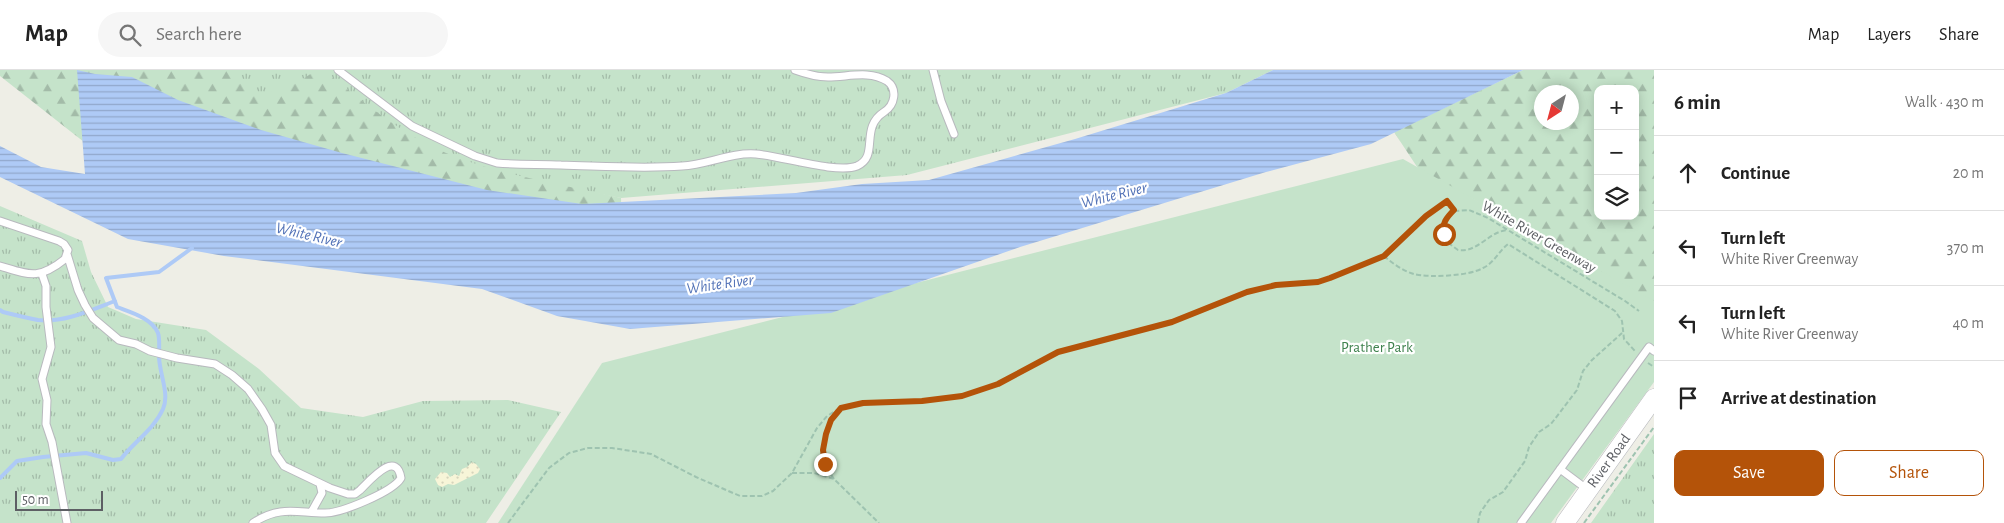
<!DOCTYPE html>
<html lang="en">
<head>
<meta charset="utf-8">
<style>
  :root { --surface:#fff; --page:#f6f6f6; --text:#222; --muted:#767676; --line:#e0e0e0; --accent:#b45309 }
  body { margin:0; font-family:"Alegreya Sans",sans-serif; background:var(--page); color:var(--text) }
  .controls { position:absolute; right:15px; top:15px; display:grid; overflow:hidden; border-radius:10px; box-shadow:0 2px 12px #0003 }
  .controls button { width:45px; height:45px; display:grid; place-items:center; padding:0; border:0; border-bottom:1px solid var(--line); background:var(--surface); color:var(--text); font:25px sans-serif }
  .compass { position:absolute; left:1534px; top:15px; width:45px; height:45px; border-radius:50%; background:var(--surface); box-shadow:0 2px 12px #0003; rotate:216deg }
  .scale { position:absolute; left:15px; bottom:12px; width:88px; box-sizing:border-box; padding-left:5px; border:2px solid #5d5f64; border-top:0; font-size:14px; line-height:18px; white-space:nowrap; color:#5d5f64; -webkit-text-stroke:4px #fff; paint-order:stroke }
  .stop { position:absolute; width:15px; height:15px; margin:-11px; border:4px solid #b45309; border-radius:50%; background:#fff }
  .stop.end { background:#b45309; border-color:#fff; box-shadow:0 1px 5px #0008 }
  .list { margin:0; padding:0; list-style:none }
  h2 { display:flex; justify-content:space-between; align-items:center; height:65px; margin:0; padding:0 20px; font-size:21px }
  h2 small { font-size:16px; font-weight:400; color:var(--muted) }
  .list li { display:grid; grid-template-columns:32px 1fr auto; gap:15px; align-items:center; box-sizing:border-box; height:75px; padding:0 20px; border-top:1px solid var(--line) }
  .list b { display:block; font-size:19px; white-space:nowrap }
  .list p { margin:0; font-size:16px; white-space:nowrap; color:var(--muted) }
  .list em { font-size:16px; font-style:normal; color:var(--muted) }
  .actions { display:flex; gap:10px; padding:15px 20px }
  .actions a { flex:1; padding:11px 0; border:1px solid var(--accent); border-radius:10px; text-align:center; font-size:18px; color:var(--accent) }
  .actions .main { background:var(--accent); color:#fff }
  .icon { flex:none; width:28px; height:28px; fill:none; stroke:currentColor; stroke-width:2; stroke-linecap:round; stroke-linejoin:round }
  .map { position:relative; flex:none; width:1654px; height:453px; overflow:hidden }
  header { display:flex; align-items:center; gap:30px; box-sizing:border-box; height:70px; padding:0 25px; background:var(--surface); border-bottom:1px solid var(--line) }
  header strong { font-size:24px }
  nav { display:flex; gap:28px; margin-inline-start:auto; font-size:18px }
  .search { width:350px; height:45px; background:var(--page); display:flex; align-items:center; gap:12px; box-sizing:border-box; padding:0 18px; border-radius:28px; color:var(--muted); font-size:19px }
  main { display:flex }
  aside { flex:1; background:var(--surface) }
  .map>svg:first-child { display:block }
  .grass { fill:url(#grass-tufts) }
  .forest { fill:url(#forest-firs); fill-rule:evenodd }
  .sand { fill:url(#sand-dots) }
  .green { fill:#c5e3ca }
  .water { fill:url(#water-rules) }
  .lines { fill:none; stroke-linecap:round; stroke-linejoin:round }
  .stream { stroke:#aecaf6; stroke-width:4 }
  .service-casing { stroke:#b8b9be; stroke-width:9 }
  .tertiary-casing { stroke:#b8b9be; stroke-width:19 }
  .path { stroke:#9ec3b0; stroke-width:2; stroke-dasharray:5 2.5; stroke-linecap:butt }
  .service { stroke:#fff; stroke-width:7 }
  .tertiary { stroke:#fff; stroke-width:18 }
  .route { stroke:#b45309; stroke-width:6 }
  .labels { text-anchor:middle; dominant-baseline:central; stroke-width:4.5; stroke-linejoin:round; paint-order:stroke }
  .street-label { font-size:15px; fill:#5d5f64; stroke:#fff }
  .park-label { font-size:15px; fill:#3f824e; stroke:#fff }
  .water-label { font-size:16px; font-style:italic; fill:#5272b7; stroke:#fff }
</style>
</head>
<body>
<header>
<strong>Map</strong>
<div class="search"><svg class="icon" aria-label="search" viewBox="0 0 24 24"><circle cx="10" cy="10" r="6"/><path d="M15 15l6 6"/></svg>Search here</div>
<nav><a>Map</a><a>Layers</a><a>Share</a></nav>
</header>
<main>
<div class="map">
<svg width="1654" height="453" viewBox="0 0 1654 453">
  <defs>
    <pattern id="grass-tufts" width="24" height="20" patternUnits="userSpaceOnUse" patternTransform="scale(1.25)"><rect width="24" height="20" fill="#c5e3ca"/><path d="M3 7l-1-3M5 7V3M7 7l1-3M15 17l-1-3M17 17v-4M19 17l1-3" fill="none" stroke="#a3bba8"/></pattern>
    <pattern id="forest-firs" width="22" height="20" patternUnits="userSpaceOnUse" patternTransform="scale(1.25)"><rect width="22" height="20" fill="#c5e3ca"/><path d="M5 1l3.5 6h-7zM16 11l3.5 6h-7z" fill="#a3bba8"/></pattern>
    <pattern id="sand-dots" width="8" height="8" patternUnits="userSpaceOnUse" patternTransform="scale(1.25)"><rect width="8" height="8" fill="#f7f5d8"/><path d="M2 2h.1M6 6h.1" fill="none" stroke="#d6d4bc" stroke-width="1.8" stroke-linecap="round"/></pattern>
    <pattern id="water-rules" width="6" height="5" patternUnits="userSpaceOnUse" patternTransform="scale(1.25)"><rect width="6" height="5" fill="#aecaf6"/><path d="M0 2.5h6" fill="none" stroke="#91a7cb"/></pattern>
  </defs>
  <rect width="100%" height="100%" fill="#eeeee6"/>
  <path class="grass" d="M183,0h1090l-47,23 -319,82 -286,23 -206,-40z
    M0,136l82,35 9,31 17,35 28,12 70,11 53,39 42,39 62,9 60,-16 85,-1 53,12 -75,111h-486z
    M1654,364v89h-63z"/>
  <path class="forest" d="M0,0h228l13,11 23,14 37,-15 16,-10h5c30,23 60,48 92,67 55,34 144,46 207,61l1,28 -524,-73 -98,-77z
    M1523,0h131v232l-41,-18 -140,-85 -40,-8 -39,-59zM1598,19h37v127h-37zM1542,22h30v30h-30z"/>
  <path class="sand" d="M472,392l4,2 4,5 -2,4 -24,12 -6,-1 -6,3 -4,-2 -3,-6 6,-7 6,1 3,4 5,-3 4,2 3,-7 5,-2z"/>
  <path class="green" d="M1403,89l251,142v81l-103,141h-1053l104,-160z"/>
  <path class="water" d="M77,0l18,4 37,3 46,23 83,30 81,23 145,37 95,14 214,-11 66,-9 67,-4 146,-41 151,-46 47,-23h250l-152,74 -105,28 -246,75 -189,66 -201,16 -73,-13 -75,-27 -258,-33 -96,-17 -128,-62v-31l41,21 44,7z"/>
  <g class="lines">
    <path class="stream" d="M0,240l3,2c12,3 24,6 35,8 26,3 53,-10 77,-19
      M0,408l17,-17 26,-4 43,-4 27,7 8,-1c13,-17 33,-30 42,-50 7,-15 -4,-36 -4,-53 0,-6 1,-17 -1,-23 -6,-15 -28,-21 -41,-26l-11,-29 53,-6 33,-24"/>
    <defs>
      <path id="service" d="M338,0l74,56 63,30 22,7c21,2 43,1 64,2 40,1 81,4 121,1 25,-1 49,-14 74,-12 25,2 81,20 101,12 23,-10 2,-38 27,-54 11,-7 14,-23 3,-31 -18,-11 -39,-4 -59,-4 -11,0 -22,-3 -33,-7
        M933,0l8,31 13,33
        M0,151l59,20 5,3 4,6 -3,9c-26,21 -35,16 -65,7
        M67,184l11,36 7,15 8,13 26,22 17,4 14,7 27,7 38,6 17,11 16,14 14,20 9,16 4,28 9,13 46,22 18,6h7l4,-3c9,-8 37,-43 42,-13 -8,14 -60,35 -76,35 -28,0 -45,-8 -72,10
        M42,204l4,12v21l5,40 -9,32 5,21 -1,24 6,18 15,81
        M1560,399l28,21
        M312,441l10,-18 -2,-9
        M1521,453l128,-176 5,4"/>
      <path id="tertiary" d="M1565,453l89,-125"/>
    </defs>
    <use href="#service" class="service-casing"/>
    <use href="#tertiary" class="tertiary-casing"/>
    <path class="path" d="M1454,141l-7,6 -5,12 5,13 11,8c20,3 31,-19 50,-20
      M1384,186c8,7 19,15 30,18 16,4 55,2 69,-6 11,-5 16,-17 25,-24l107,67 7,10 2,18 11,12
      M1648,293l6,4
      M792,403h22l20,6 45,44
      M834,409c-17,-24 -10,-50 7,-71l22,-5 60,-2 39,-5 36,-12 46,-25 33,-13 95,-25 75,-29 16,-4 55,-6 12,-4 54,-22 32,-31 31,-24 7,10 15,-1 19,8 137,83 14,10
      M508,453l41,-55 20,-15 19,-5h24l39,6 45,23 44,19h22l11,-5 19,-18 25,-45 10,-12 12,-7
      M1478,453l2,-10 9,-13 14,-8 22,-31 4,-14 10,-15 12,-8 26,-34 6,-19 9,-11 30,-27
      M1584,453l70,-96"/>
    <use href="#service" class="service"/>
    <use href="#tertiary" class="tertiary"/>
  </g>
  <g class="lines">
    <path class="route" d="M825,394l-2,-14 3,-16 5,-14 10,-12 22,-5 59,-2 40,-5 36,-12 60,-32 114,-30 75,-30 29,-7 42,-3 12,-4 54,-22 42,-40 21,-15 7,9c-7,7 -13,14 -10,24"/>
  </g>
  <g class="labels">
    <g class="street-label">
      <text transform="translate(1539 167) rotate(30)">White River Greenway</text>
      <text transform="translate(1609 391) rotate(-54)">River Road</text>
    </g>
    <g class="park-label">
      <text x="1377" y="277">Prather Park</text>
    </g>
    <g class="water-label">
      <text transform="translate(1114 125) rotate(-14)">White River</text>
      <text transform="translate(309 165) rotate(13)">White River</text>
      <text transform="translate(720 214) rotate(-8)">White River</text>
    </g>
  </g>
</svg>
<div class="controls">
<button>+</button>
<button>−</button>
<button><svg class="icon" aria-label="layers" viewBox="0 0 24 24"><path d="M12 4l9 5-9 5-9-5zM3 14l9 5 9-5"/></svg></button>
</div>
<svg class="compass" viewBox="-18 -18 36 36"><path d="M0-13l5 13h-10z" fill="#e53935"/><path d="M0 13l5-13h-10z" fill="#767676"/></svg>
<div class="scale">50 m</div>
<div class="stop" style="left:1444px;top:164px"></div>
<div class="stop end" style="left:825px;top:394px"></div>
</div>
<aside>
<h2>6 min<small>Walk · 430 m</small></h2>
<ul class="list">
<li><svg class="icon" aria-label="ahead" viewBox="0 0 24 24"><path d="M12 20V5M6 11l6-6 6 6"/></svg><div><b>Continue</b></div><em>20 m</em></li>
<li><svg class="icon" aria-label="left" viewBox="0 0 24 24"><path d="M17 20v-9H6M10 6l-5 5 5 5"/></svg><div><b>Turn left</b><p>White River Greenway</p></div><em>370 m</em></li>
<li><svg class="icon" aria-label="left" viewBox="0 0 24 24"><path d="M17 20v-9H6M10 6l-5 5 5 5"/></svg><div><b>Turn left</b><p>White River Greenway</p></div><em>40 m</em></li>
<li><svg class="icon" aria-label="arrive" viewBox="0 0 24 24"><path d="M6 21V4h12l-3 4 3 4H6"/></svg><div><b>Arrive at destination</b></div></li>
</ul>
<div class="actions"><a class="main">Save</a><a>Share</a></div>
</aside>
</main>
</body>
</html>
